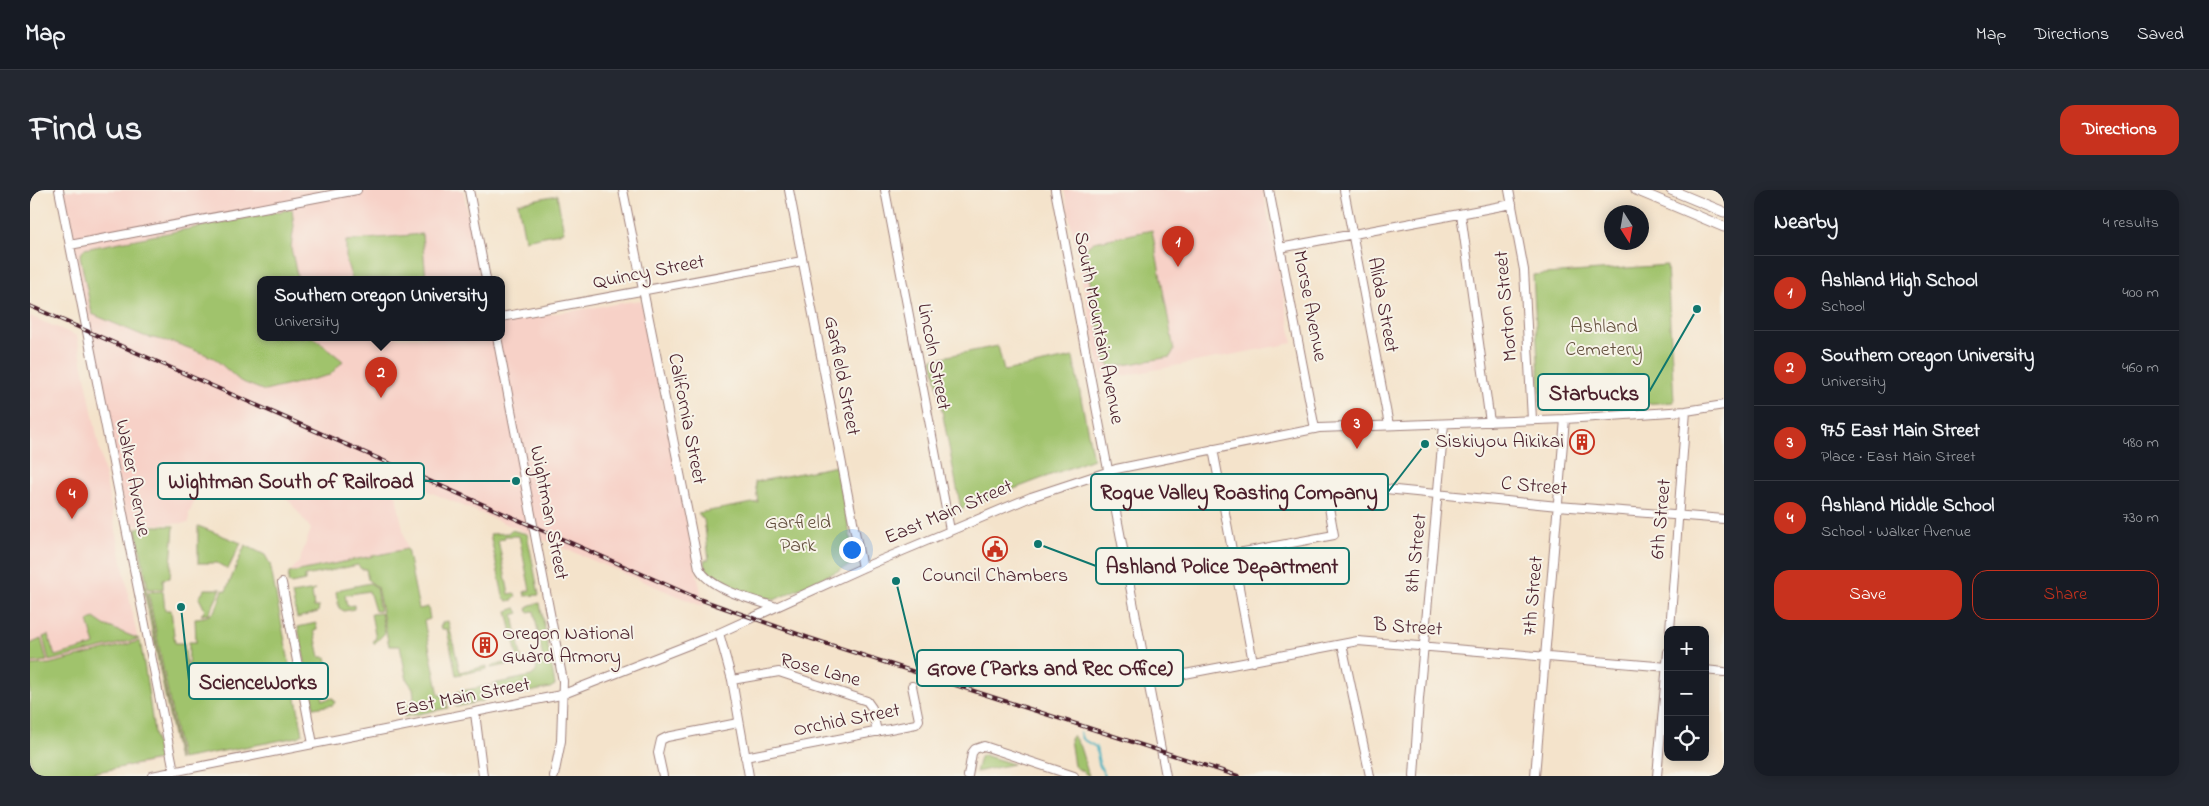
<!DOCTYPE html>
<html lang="en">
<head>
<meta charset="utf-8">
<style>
  :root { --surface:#171b24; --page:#242831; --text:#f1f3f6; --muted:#9ea1a6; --line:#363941; --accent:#c8321e }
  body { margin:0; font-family:"Indie Flower",sans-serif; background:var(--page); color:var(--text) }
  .controls { position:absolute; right:15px; bottom:15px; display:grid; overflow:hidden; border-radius:10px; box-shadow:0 2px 12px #0003 }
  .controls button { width:45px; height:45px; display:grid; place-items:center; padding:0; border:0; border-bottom:1px solid var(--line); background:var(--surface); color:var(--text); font:25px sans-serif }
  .compass { position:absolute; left:1574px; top:15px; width:45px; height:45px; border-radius:50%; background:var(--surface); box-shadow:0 2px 12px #0003; rotate:169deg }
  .you { position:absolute; left:821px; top:359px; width:18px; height:18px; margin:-12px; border:4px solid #fff; border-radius:50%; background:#1a73e8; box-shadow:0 0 0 8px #1a73e833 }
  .badge { display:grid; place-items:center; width:32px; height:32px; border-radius:50%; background:var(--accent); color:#fff; font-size:16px; font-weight:700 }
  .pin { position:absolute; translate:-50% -41px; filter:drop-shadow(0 1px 2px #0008) }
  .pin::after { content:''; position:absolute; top:26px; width:18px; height:15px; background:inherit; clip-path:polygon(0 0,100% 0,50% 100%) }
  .popup { position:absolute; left:227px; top:86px; width:248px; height:65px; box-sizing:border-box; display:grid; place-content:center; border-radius:10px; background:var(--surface); filter:drop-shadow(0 1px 4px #0005); font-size:16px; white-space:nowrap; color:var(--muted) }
  .popup b { font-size:19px; color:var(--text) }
  .popup::after { content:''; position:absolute; left:50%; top:100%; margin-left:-10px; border:10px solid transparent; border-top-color:var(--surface) }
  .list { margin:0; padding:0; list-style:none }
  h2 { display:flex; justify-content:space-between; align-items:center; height:65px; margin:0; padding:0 20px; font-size:21px }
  h2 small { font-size:16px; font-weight:400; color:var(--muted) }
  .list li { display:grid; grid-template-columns:32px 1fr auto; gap:15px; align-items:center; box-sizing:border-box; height:75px; padding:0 20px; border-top:1px solid var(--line) }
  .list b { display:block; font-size:19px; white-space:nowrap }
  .list p { margin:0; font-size:16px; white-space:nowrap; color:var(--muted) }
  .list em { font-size:16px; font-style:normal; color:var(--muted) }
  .actions { display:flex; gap:10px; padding:15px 20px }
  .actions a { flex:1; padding:11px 0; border:1px solid var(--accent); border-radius:15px; text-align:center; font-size:18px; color:var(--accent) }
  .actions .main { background:var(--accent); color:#fff }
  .icon { flex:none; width:28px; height:28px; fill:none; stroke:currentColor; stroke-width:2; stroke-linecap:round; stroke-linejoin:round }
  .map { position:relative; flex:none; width:1694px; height:586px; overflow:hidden; border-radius:15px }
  header { display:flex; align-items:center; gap:30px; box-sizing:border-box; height:70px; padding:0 25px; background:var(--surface); border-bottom:1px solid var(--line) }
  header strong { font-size:24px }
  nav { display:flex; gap:28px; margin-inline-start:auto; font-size:18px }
  .intro { display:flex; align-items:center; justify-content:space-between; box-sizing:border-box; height:120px; padding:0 30px }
  h1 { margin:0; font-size:35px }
  .button { padding:12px 22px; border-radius:15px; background:var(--accent); color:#fff; font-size:18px; font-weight:700 }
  main { display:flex; gap:30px; padding:0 30px }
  aside { flex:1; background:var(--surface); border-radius:15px; box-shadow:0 2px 12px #0003 }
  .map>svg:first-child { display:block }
  .built { fill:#f7d1c7 }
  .green { fill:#a0c36c; stroke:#75714c }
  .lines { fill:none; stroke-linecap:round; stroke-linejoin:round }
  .stream { stroke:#44b1c1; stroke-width:2 }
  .minor-casing { stroke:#9f817b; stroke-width:10 }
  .major-casing { stroke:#9f817b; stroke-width:11 }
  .minor { stroke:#fff; stroke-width:8 }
  .major { stroke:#fff; stroke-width:9 }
  .rail-casing { stroke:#4a1f2b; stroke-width:4 }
  .rail { stroke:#f7f3e8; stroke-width:2; stroke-dasharray:5.5; stroke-linecap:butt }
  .labels { text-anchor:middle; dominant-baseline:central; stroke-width:4; stroke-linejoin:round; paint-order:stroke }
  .street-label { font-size:20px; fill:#4a1f2b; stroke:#f7f3e8 }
  .park-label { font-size:20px; fill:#64503e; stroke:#f7f3e8 }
  .poi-label { font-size:20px; fill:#4a1f2b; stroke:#f7f3e8; text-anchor:end }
  .leader { fill:none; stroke:#0f766e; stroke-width:2 }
  .callout-dot { fill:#0f766e; stroke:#f7f3e8; stroke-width:2 }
  .callout { fill:#f7f3e8; stroke:#0f766e; stroke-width:2 }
  .callout-label { font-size:21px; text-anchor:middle; font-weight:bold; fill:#4a1f2b }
</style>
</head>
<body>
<header>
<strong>Map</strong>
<nav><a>Map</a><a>Directions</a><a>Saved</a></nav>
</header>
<div class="intro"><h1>Find us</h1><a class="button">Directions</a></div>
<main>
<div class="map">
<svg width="1694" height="586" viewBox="0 0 1694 586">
  <rect width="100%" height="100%" fill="#f7f3e8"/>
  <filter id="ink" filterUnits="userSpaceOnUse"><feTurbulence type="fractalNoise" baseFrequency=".02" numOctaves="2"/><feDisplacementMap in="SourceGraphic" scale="10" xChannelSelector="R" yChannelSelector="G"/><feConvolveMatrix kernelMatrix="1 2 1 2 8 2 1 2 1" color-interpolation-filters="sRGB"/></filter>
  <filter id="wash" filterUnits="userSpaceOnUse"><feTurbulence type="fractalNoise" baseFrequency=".0096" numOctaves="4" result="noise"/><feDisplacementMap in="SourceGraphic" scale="20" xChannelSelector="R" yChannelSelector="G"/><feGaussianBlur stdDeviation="1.12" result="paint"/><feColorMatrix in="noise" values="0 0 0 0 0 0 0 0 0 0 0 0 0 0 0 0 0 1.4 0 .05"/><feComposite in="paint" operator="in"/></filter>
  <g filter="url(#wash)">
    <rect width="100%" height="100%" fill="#f4e3cb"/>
    <path class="built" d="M29,0h404l17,89h-219v58h240v-15l140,-22 63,307 -312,-131 15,73 -118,24 10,-11 12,-33 -20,-26 -12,-11 -29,-15 -15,-5 -3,4 -16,-2 -10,3 -17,36v10l-62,2z
      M1034,0h199l30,153 -191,37z
      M0,126l47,20 73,365 8,61 -83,14h-45z"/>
    <path class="green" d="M527,5l7,37 -39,8 -7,-37z
      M262,19l2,17 -3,22 7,31h-37v58h52l30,24 -13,14 -65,16 -25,-10 -26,-23 -12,-5 -27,-10 -31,-7 -52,-22 -12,-58 4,-7z
      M1122,40l22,120 -4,7 -58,10 -7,-5 -21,-113 10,-7z
      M392,44l4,45h-74l-6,-19v-19z
      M1637,75l7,137 -133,8 -8,-135z
      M968,156l6,25 69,-14 20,102 -132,50 -29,-150z
      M807,276l18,95 -2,3 -79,36c-23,-7 -66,-11 -70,-40l5,-1 -5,-39 -6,-7 60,-11 -3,-20z
      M112,336h32l-4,52 -7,1v10h-15l-12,-60z
      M168,336l43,17 -13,26 -11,-6h-19z
      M104,339l45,229 -1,2 -46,-230z
      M481,340l16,4 12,61 -14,1 -1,-4 6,-2 -11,-54h-14l-1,3 -6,1 11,54 5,-1 2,3 -3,4 -6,1 -4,-5 -13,-62 18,-1z
      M215,355l20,10 5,9 33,170 -5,3 -117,22 -33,-167 15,-1 2,19h6l4,33h9l4,34 1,-35h7l-1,-24c22,-1 21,-10 28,-28l3,1z
      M377,359l12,60 9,-2 2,12 -6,2 15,74h6l3,13 -44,9c-2,-12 4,-10 10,-20l-1,-9 -6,-8 -7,-34h-11l-12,-59 -9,-7 -2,-11h-5l-3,-4 -53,11v5l-14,3 -3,-2 1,-9z
      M340,393l6,4 4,24h-5l-6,-20 -24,4 2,11 7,-1v4l-10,2 -5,-3 -3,-16 5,-3z
      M175,399h16l-12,25 -8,1 4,-5 -6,-12z
      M285,400l-3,3 2,14h5l-1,5 -21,6 -5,-24z
      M510,413l15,82 -5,3 -41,8 -16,-12 38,-8 5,-4 2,-11 5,-2 -9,-48 -6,1 -1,-3 3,-4z
      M486,418l3,5 -6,2 9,47 -31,6v-2l27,-6 -11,-49z
      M351,423l4,20 -11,11 -1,-4 3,-1 -5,-25z
      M64,428l10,7 35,14 -90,22 -6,-24 5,-2 7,21 40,-11 -7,-24z
      M418,431l12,51 27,-6v3l-31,6 -9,-46h-6l-1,-2 3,-5z
      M286,433l1,6 -3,1 6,27h6l3,15 -11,3 5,25 10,-2 2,4 -2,3 -19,3 -16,-81z
      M11,449l6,22 -17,2v-19z
      M110,451c8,40 11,80 19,119l-83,16h-42l-4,-17v-94l19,-1z
      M461,495l-8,16 -27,6 -2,-11 3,-4z
      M1043,545l7,12 9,29 -15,-10 -4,-27z
      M954,565l29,9 -37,8 4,-15z"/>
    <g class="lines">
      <path class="stream" d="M1050,542l2,7 14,8 3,17 6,12"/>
    </g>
  </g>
  <g filter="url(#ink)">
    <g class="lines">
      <defs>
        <path id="minor" d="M29,0l115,581
          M439,0l17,89
          M593,0l76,378c11,22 55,32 77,39
          M759,0l73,378
          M855,0l65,340
          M1025,0l111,586
          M1239,0l46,239
          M1314,0l45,235
          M1479,0l15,80 8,150
          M1431,24l29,208
          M40,55l287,-55
          M1250,58l232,-44
          M471,127l301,-56
          M467,147l66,344 -2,60 -7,35
          M1183,259l40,213
          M1203,364l101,-19 -8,-44 4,-6 5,-1 223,22 166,13
          M252,393l31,161
          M1640,440l16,-219
          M689,443l13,47 17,96
          M1312,454l28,132
          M1675,480l19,2
          M702,490l47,-8 88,29 5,7 5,24
          M1118,491l210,-40 310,26
          M445,523l8,63
          M715,567l171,-33 3,-4 -7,-34
          M122,586l409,-81 158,-62 143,-65 169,-71 85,-28 203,-41 246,-9 121,-8 38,-6
          M633,586l-5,-23 3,-13 6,-3 71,-14
          M938,586l4,-23 3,-4 9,-3 90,30
          M1384,586l5,-77 25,-275
          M1505,586l30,-357
          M1627,586l11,-124"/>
        <path id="major" d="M1606,0l88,37
          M1641,0l53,22"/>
      </defs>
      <use href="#minor" class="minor-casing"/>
      <use href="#major" class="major-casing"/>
      <use href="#minor" class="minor"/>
      <use href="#major" class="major"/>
      <defs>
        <path id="rail" d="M0,116l669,293 110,39 429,138"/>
      </defs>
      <use href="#rail" class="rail-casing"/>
      <use href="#rail" class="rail"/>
    </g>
  </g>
  <defs>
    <symbol id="building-ring" viewBox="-11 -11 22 22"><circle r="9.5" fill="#f7f3e8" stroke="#c8321e" stroke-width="1.5"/><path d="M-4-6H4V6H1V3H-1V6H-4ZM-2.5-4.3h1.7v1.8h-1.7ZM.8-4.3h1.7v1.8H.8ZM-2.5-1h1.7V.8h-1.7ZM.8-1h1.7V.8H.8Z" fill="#c8321e"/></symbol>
    <symbol id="civic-ring" viewBox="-11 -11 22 22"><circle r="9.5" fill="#f7f3e8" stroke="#c8321e" stroke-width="1.5"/><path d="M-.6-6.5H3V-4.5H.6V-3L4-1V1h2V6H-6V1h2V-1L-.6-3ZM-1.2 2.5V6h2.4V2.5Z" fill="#c8321e"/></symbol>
  </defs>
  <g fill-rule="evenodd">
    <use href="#building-ring" x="1538" y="238" width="28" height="28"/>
    <use href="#civic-ring" x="951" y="345" width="28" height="28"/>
    <use href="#building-ring" x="441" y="441" width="28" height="28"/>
  </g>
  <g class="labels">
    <g class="street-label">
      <text transform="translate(619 83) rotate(-11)">Quincy Street</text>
      <text transform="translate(1352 115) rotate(79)">Alida Street</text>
      <text transform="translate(1279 116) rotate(79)">Morse Avenue</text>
      <text transform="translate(1477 116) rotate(-95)">Morton Street</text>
      <text transform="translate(1068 138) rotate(79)">South Mountain Avenue</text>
      <text transform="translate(903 167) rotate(79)">Lincoln Street</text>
      <text transform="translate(811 186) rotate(79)">Garfield Street</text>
      <text transform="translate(656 229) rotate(79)">California Street</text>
      <text transform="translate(102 288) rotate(79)">Walker Avenue</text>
      <text transform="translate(1504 297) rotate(5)">C Street</text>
      <text transform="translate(518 323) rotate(79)">Wightman Street</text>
      <text transform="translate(919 323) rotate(-23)">East Main Street</text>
      <text transform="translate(1632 329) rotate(-85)">6th Street</text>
      <text transform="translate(1387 363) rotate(-84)">8th Street</text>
      <text transform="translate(1504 406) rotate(-85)">7th Street</text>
      <text transform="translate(1378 438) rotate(4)">B Street</text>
      <text transform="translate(790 481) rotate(15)">Rose Lane</text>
      <text transform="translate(433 508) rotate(-11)">East Main Street</text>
      <text transform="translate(817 531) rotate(-11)">Orchid Street</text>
    </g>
    <g class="park-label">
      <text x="1574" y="137">Ashland<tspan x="1574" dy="23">Cemetery</tspan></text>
      <text x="768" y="333">Garfield<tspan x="768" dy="23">Park</tspan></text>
    </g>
    <g class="poi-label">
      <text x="1534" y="252">Siskiyou Aikikai</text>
      <text x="965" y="386" text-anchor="middle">Council Chambers</text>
      <text x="472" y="444" text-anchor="start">Oregon National<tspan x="472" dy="23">Guard Armory</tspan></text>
    </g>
  </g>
  <path class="leader" d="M1667 119L1619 202M486 291L394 291M1395 254L1358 302M1008 354L1066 376M866 391L887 478M151 417L159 491"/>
  <g class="callout-dot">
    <circle cx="1667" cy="119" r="5"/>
    <circle cx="486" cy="291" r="5"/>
    <circle cx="1395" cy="254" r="5"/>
    <circle cx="1008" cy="354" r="5"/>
    <circle cx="866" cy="391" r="5"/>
    <circle cx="151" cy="417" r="5"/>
  </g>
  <g class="callout">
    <rect x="1508" y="184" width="111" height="36" rx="5"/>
    <rect x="128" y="273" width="266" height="36" rx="5"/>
    <rect x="1061" y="284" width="297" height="36" rx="5"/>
    <rect x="1066" y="358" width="253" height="36" rx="5"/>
    <rect x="887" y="460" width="266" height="36" rx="5"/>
    <rect x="159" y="473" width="139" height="36" rx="5"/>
  </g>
  <g class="callout-label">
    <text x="1564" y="210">Starbucks</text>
    <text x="261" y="298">Wightman South of Railroad</text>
    <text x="1209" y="309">Rogue Valley Roasting Company</text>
    <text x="1192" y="383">Ashland Police Department</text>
    <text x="1020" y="485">Grove (Parks and Rec Office)</text>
    <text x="228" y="499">ScienceWorks</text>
  </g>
</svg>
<div class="controls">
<button>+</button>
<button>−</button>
<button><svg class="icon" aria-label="locate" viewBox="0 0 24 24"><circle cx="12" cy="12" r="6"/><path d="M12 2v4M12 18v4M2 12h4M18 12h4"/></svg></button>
</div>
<svg class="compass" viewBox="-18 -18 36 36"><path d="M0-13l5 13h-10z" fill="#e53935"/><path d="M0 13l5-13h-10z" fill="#9ea1a6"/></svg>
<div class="you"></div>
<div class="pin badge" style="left:1148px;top:77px">1</div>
<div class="pin badge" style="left:351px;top:208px">2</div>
<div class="popup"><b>Southern Oregon University</b>University</div>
<div class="pin badge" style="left:1327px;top:259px">3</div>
<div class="pin badge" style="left:42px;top:329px">4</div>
</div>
<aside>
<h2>Nearby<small>4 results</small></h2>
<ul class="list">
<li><span class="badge">1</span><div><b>Ashland High School</b><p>School</p></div><em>400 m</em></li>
<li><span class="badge">2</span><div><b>Southern Oregon University</b><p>University</p></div><em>460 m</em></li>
<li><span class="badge">3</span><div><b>975 East Main Street</b><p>Place · East Main Street</p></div><em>480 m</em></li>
<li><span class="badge">4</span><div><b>Ashland Middle School</b><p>School · Walker Avenue</p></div><em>730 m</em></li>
</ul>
<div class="actions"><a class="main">Save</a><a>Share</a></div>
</aside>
</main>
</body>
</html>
